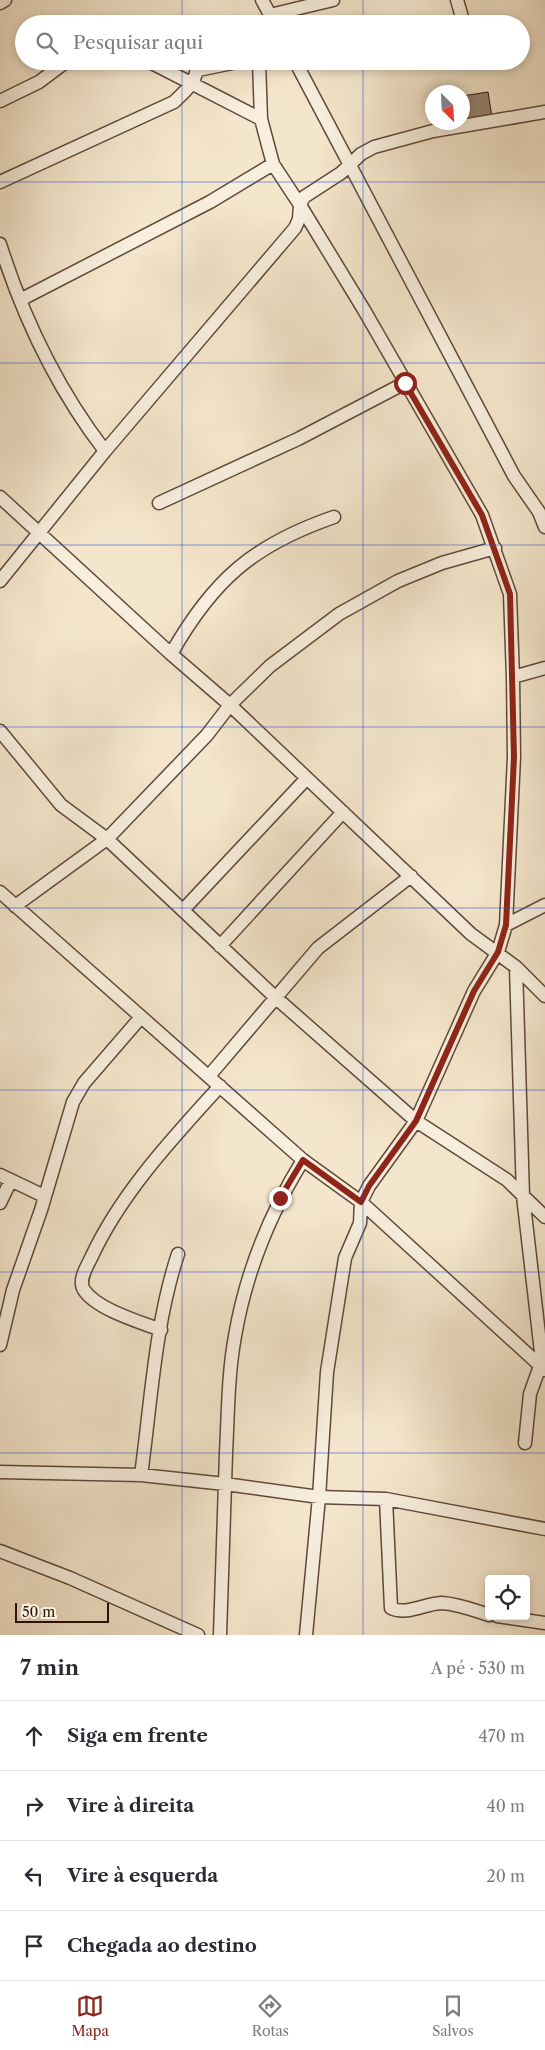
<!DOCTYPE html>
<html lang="pt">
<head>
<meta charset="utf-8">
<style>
  :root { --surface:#fff; --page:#f2f2f3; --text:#2b2b33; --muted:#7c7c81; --line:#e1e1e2; --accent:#8f2418 }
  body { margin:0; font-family:"Libre Caslon Text",serif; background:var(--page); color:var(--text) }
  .controls { position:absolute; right:15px; bottom:15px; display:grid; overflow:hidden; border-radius:5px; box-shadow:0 2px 8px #0003 }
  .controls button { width:45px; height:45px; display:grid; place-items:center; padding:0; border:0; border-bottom:1px solid var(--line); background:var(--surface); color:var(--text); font:25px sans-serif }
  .compass { position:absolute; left:425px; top:85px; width:45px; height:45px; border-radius:50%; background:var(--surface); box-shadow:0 2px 8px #0003; rotate:156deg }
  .scale { position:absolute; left:15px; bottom:12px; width:94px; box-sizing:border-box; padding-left:5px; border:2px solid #2e150b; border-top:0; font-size:14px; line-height:18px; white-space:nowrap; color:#2e150b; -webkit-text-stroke:4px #f8efde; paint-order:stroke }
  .stop { position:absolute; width:15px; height:15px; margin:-11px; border:4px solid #8f2418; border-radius:50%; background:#fff }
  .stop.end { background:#8f2418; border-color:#fff; box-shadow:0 1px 5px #0008 }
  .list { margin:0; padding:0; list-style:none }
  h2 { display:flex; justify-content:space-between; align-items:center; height:65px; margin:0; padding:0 20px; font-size:21px }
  h2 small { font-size:16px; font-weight:400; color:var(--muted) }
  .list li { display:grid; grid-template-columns:32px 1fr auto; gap:15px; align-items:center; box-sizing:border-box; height:70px; padding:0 20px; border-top:1px solid var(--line) }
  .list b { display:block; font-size:19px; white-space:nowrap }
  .list em { font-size:16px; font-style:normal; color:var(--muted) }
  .icon { flex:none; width:28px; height:28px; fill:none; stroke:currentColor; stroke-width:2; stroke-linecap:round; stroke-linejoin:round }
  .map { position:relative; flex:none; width:545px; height:1635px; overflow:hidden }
  .search { position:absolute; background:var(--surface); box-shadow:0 2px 8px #0003; left:15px; right:15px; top:15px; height:55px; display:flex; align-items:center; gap:12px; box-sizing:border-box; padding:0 18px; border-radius:28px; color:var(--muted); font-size:19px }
  .sheet { height:345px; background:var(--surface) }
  nav { display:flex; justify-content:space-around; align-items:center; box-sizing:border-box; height:70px; border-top:1px solid var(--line); background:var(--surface); font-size:14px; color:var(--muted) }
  nav a { display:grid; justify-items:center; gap:2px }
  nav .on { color:var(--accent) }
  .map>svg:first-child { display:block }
  .building { fill:#95826f; stroke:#2e150b }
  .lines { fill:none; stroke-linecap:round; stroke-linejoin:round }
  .street-casing { stroke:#60493b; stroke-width:15 }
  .street { stroke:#f8efde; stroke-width:12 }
  .route { stroke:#8f2418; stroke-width:6 }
  .grid { fill:none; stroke:#1d4ed8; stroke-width:1; stroke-opacity:0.55 }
</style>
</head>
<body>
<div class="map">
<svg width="545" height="1635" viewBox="0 0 545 1635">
  <rect width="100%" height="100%" fill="#f4e6cc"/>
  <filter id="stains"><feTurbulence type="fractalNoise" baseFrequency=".004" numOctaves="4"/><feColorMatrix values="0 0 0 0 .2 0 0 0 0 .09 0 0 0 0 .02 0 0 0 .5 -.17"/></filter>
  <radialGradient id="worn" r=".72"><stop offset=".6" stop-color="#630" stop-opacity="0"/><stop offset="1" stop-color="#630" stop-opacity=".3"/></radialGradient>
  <path class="building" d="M488,92l4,25 -30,4v-25z"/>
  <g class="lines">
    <defs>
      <path id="street" d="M262,0l12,22
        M457,0l7,24
        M0,3l5,-3
        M268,24l2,-9 63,-15
        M148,61l113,58
        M259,61l2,58 12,45 27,41 64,105 118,205 28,79 3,83 1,80 -8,168 -8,27 -24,39 -58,130 -47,65 -8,16 -1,21 -15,35 -18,114 -8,125 -13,138
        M295,61l219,415 25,36 6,15
        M198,70l44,-9
        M0,101l39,-19 28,-21
        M0,182l174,-80c12,-12 26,-22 22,-41
        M0,244c23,73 58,146 105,207
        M20,300l190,-98 63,-38
        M0,497l171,157 59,51 241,229 45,33 29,29
        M159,503l139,-64 107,-56
        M0,581l105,-130 190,-223 4,-9 1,-14 4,-8 37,-24 20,-19 13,-7 59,-16 112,-19
        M171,654c42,-74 82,-109 163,-137
        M513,677l32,-9
        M0,731l61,74 46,34 168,158 141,124 91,59 38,37
        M0,892l303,268 58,42 184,168
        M15,906l92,-67 100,-104 23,-30 40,-39 69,-52 59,-33 44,-18 53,-15
        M184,909l123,-131
        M506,925l39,-20
        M220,946l123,-134
        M516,967l7,229 18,156 -1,14 -10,28 -5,49
        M209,1076l109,-128 93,-72
        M0,1175l44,21
        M0,1203l11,-23
        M161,1330c-21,-8 -65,-21 -77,-40 -6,-9 2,-22 7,-32 30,-65 81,-119 129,-172
        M0,1345l13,-55 28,-80 32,-108 11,-19 57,-66
        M0,1472l141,3 84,9 94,13 67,2 159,30
        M141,1475c10,-72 14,-152 37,-221
        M386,1499l5,109c15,8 35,-5 51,-5 17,1 31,7 47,12
        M0,1551l70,27 128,57
        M497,1616l48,7
        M220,1635c2,-61 4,-121 6,-182 2,-39 2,-79 9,-117 11,-64 34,-121 68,-176"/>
    </defs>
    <use href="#street" class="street-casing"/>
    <use href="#street" class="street"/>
  </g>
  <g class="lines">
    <path class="route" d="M280,1198l23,-38 58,42 8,-16 47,-65 58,-130 24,-39 8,-27 8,-168 -4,-163 -28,-79 -77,-132"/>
  </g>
  <path class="grid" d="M182,0v24M363,0v24M182,61v1574M363,61v1574M0,182h545M0,363h545M0,545h545M0,727h545M0,908h545M0,1090h545M0,1272h545M0,1453h545"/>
  <rect width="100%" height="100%" filter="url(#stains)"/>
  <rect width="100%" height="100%" fill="url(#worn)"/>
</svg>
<div class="controls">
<button><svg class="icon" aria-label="locate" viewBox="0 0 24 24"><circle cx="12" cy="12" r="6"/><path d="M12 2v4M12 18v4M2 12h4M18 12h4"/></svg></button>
</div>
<svg class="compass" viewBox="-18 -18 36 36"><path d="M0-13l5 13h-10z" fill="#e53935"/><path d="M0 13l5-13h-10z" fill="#7c7c81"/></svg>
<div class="scale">50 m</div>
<div class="stop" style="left:405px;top:383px"></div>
<div class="stop end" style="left:280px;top:1198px"></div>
<div class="search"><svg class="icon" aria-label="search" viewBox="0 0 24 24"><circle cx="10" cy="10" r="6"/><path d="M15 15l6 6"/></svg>Pesquisar aqui</div>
</div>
<section class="sheet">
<h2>7 min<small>A pé · 530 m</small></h2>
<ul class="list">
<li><svg class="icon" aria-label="ahead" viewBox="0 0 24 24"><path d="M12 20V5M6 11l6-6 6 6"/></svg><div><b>Siga em frente</b></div><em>470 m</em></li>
<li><svg class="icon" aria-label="right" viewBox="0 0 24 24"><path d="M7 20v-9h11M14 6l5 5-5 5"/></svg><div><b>Vire à direita</b></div><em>40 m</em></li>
<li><svg class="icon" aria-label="left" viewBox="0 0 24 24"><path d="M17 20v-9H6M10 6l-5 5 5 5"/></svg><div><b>Vire à esquerda</b></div><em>20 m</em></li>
<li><svg class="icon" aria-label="arrive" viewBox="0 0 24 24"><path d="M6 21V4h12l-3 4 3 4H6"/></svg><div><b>Chegada ao destino</b></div></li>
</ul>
</section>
<nav>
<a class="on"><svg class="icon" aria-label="map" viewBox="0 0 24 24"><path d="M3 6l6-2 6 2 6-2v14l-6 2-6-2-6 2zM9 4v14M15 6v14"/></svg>Mapa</a>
<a><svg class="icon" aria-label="directions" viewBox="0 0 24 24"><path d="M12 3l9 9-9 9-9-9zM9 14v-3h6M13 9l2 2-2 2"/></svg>Rotas</a>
<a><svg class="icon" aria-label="saved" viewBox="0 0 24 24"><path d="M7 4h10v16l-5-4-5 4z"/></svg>Salvos</a>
</nav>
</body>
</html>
